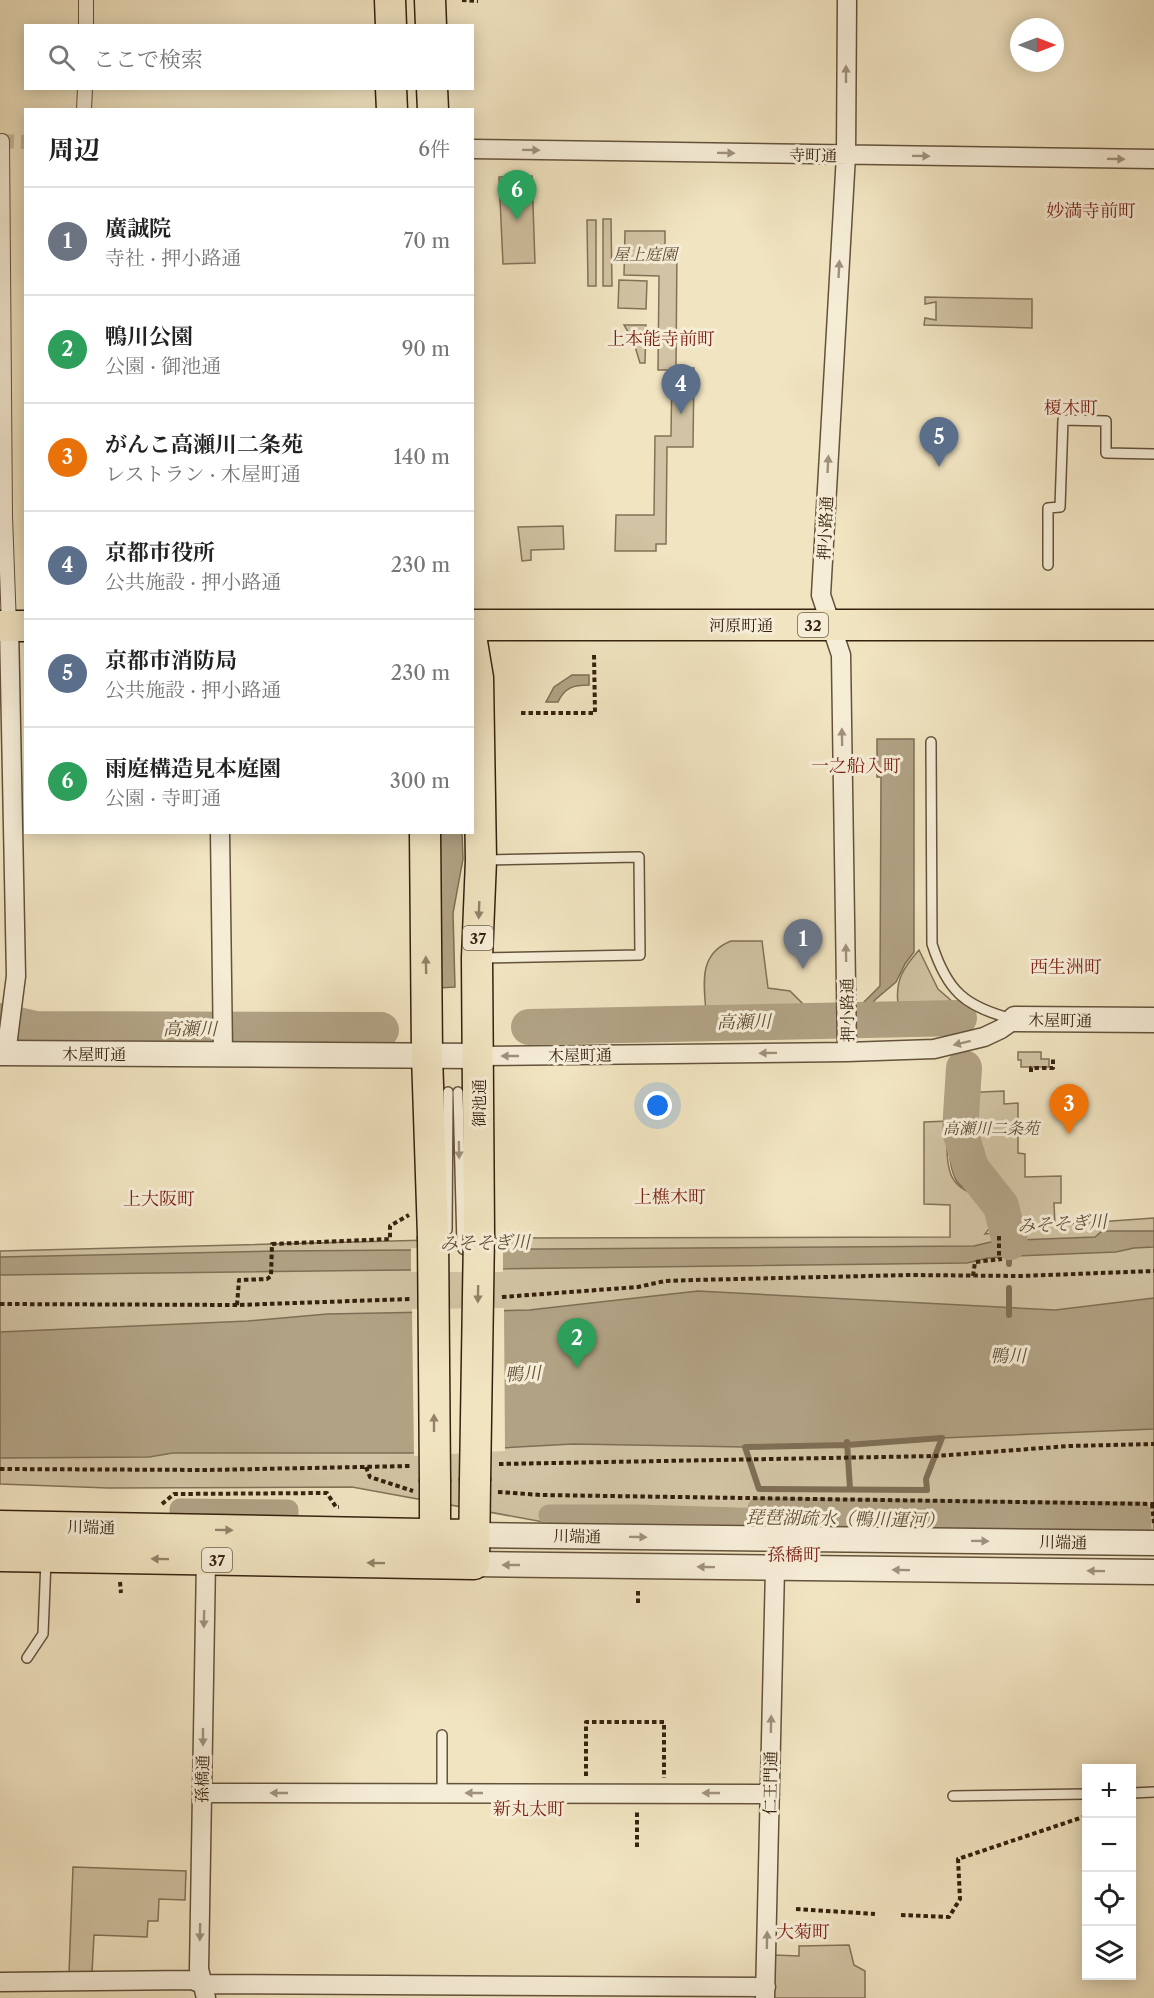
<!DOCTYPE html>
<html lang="ja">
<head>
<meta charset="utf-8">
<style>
  :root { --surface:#fff; --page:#f6f6f6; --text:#222; --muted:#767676; --line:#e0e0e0; --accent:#8f2418 }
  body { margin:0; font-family:"Libre Caslon Text","Noto Serif JP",serif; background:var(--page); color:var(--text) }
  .controls { position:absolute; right:18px; bottom:18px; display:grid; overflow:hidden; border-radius:0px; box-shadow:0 3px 15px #0003 }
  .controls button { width:54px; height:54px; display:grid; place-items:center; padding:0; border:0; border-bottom:2px solid var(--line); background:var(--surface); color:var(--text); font:30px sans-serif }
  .compass { position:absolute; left:1010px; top:18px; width:54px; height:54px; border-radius:50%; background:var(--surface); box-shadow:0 3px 15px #0003; rotate:90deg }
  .you { position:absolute; left:658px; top:1106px; width:21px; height:21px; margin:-15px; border:4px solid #fff; border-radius:50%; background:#1a73e8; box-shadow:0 0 0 9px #1a73e833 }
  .badge { display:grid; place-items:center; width:39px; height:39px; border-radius:50%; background:var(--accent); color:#fff; font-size:20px; font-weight:700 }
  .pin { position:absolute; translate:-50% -50px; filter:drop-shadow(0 2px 3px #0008) }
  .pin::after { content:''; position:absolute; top:32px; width:21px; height:18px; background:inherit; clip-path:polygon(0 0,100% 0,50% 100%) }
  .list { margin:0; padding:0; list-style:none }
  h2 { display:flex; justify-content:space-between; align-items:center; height:78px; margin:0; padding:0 24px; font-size:26px }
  h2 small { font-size:20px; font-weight:400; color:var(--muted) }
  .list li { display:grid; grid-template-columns:39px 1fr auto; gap:18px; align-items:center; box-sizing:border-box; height:108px; padding:0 24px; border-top:2px solid var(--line) }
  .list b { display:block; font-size:22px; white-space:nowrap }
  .list p { margin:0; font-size:20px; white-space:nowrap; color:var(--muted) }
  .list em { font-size:20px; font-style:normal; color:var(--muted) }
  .icon { flex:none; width:33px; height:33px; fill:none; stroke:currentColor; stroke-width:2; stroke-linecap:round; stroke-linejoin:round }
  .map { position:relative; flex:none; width:1154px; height:1998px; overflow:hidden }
  .search { position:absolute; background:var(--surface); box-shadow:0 3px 15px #0003; left:24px; top:24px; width:450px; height:66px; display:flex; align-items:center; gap:15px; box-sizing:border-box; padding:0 21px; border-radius:0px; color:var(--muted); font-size:22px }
  .panel { position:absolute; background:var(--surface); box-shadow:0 3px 15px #0003; left:24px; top:108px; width:450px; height:726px; border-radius:0px }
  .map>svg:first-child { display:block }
  .green { fill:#d1c3a3; stroke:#837258; stroke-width:1.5 }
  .water { fill:#b1a284; stroke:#7f6e55; stroke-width:1.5 }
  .pier { fill:#f1e4c1 }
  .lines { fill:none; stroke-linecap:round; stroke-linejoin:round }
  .stream { stroke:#7f6e55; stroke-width:6 }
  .canal { stroke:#b1a284; stroke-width:21 }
  .river { stroke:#b1a284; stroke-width:36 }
  .pedestrian-tunnel { stroke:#cbbd9d; stroke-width:14; stroke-dasharray:14 7; stroke-linecap:butt }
  .service-casing { stroke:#64523b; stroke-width:12 }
  .pedestrian-casing { stroke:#64523b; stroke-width:16 }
  .minor-casing { stroke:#64523b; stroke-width:21 }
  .tertiary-casing { stroke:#64523b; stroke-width:27 }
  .primary-casing { stroke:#35210e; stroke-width:33 }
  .path { stroke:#35210e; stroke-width:4; stroke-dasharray:4.5 3; stroke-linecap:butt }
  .service { stroke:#f6edd7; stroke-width:9 }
  .pedestrian { stroke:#f6edd7; stroke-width:14 }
  .minor { stroke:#f6edd7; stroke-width:18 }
  .tertiary { stroke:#f6edd7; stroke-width:24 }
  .primary { stroke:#f1e4c1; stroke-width:30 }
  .primary-bridge-casing { stroke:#35210e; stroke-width:33; stroke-linecap:butt }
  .primary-bridge { stroke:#f1e4c1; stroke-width:30 }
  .oneway { fill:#9f917d }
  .oneway2 { fill:#938268 }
  .labels { text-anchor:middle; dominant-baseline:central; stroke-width:6; stroke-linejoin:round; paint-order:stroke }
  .shield { fill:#f6edd7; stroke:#6f5e4a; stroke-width:1.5 }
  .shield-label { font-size:15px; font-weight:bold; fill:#35210e }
  .street-label { font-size:16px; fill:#35210e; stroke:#f6edd7 }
  .park-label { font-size:16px; font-style:italic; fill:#5c4a33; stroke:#f6edd7 }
  .neighbourhood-label { font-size:18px; fill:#7a1f14; stroke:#f6edd7 }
  .water-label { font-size:18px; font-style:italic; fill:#604e37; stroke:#f6edd7 }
</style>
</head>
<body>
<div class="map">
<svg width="1154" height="1998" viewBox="0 0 1154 1998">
  <rect width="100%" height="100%" fill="#f1e4c1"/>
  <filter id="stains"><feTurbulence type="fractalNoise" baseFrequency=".00333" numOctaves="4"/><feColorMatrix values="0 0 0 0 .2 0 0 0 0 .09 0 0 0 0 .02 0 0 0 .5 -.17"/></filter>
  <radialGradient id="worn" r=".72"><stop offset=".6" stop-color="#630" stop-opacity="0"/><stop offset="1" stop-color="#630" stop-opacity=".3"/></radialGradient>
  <path class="green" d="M532,176l3,87 -32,1 -4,-87z
    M603,219h8l1,67h-9z
    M587,220h9v66h-8z
    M625,231h40v17h12l-1,120h18l-1,79h-26l-1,97h-10v7h-41l1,-36h38l1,-79h16l1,-66h-14l1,-94 -35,-1z
    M619,280l28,1 -1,28 -28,-1z
    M925,297l107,2v29l-108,-3 1,-7 11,2v-18l-11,2z
    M624,325h22l-1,38h-5l-7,-23z
    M563,526l1,23 -33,1v10l-9,1 -4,-34z
    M731,941h31l6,47 22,3 13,13 -3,8 -67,2 -27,-1c-2,-30 -8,-59 25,-72z
    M919,950l19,39 16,14h-56c-3,-23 6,-36 21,-53z
    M1018,1052h23v7h8v8h-28v-7h-3z
    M1004,1091v13l14,-1v50l7,1v23l36,-1v27h-7l1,22 99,-7v314l-605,-9 -197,-36 -244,1 -108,-4v-233l511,-13 439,-1v-32l-26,-1v-82l25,-1 1,-19 9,-2 -2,29 -10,8c-1,34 2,55 41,60l9,12 6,21h-15l-3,4 31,-4 -5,-1 -4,-19 -13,-17 3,-7 -7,-16 -16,-17 -10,-20 2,-35 15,-6z
    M73,1867l113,4 -1,29 -26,-1 -1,22h-10l-1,16 -53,-2 -2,38h-23z
    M849,1945l5,20 11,6v27h-93l2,-43 25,1v-10z"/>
  <path class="water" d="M572,675h17v10c-15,0 -24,2 -31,17h-12l8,-15z
    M877,739h37v213l-9,12 -9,18 -20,17 -7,8h-10l21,-21 1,-209h-4z
    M436,833h26l1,26 -10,54 2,74 -16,1z
    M960,1131l11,23 16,18 6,14 -3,8c-11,0 -25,-3 -32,-11 -7,-9 -12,-37 -6,-47 2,-3 5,-3 8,-5z
    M1102,1231h52v16l-20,1 -18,4 -100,4 -28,2 -21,5 -967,12v-18l279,-6 695,-5 25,-6c4,-6 9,-7 16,-7l3,7 77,-3z
    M698,1291l357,19 99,-12v131l-212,9 -95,7 -102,2 -172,-3 -163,9h-237l-24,4 -149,1v-126l248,-11 79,-7 202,-4z"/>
  <path class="pier" d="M503,1247v25h-92v-24z
    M504,1308l1,143 -91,5 -2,-147z"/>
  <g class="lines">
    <path class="stream" d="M1009,1258v6
      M1009,1315v-27
      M942,1438l-16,41 1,11 -168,-1 -14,-42 102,-2z
      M847,1442l3,47
      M760,1503l167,1v5l-166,-1z
      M850,1505l2,14"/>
    <path class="canal" d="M758,1508l382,4 1,20 -383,-5z
      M180,1509l108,1v6l-57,4 -51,-1z
      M549,1515h87l135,4"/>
    <path class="river" d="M0,1021l36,8 345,1
      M529,1027l430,-9
      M964,1068l-4,63 11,37 30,38 9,36"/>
    <path class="pedestrian-tunnel" d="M0,141l26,1"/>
    <defs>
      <path id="service" d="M1048,565v-57l12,-1 3,-87 43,1v32l48,1
        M931,742l1,202c15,47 33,63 81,75
        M480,958l160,-3 -1,-98 -153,3
        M458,1092l4,153 1,4 11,6
        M447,1230l1,-138
        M27,1658l16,-24 3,-74
        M442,1793v-58
        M1132,1793l22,-1
        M953,1796l133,-2"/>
      <path id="pedestrian" d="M86,26v-26
        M84,110l1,-22
        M2,141l3,375 4,110"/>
      <path id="minor" d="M847,0l-1,155 -25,440 20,60 6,397
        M472,149l682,10
        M220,832l3,222
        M6,1054l10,-78 -7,-350
        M478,1056l369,-4 87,-3 50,-12 17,-8 14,-10
        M206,1560l-7,409 7,29
        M202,1793l568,1
        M0,1982l192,-2 10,4 564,3
        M765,1998l10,-430"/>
      <path id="tertiary" d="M1015,1019l139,1
        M0,1053l478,3
        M474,1535l680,8
        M474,1564l680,8"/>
      <path id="primary" d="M390,0l1,26
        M430,0l1,26
        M391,88l1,22
        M432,88l1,22
        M472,625h682
        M0,626h26
        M472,642l6,36 3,182 -4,98 2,277
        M425,832l2,223 6,181
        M0,1526l474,9
        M435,1554v-72
        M0,1556l474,8 1,-83"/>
    </defs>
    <use href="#service" class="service-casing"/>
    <use href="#pedestrian" class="pedestrian-casing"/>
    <use href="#minor" class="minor-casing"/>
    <use href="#tertiary" class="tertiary-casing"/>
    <use href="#primary" class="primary-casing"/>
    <path class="path" d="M462,0l16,1
      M521,713h74l-1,-58
      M1031,1072v-4h22v-11
      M999,1236v23
      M973,1276l2,-14 27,-3
      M502,1297l136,-10 27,-6 29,-1 216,-5 111,1 133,-5
      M0,1304l237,1 174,-6
      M237,1305l2,-25 28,-1 4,-3 1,-32 118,-5v-13l19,-11
      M499,1464l437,-8 133,-10 85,-2
      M366,1467l4,10 43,14
      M0,1469l208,1 202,-4
      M498,1492l43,3 613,9
      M162,1504l12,-10 153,-1 9,14h3
      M1152,1504l2,19
      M120,1582l1,11
      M638,1603v-15
      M586,1776v-54h78v56
      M637,1847v-35
      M796,1909l79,5
      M901,1915l48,2 11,-18 -2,-40 128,-43"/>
    <use href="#service" class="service"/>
    <use href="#pedestrian" class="pedestrian"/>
    <use href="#minor" class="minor"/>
    <use href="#tertiary" class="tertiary"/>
    <use href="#primary" class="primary"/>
    <defs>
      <path id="primary-bridge" d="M433,1236l2,246
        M475,1481l4,-246"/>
    </defs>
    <use href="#primary-bridge" class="primary-bridge-casing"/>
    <use href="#primary-bridge" class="primary-bridge"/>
  </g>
  <defs><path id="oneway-solid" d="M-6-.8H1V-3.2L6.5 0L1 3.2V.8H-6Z" transform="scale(1.5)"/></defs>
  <g class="oneway">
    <use href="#oneway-solid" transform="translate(846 74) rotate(-90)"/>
    <use href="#oneway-solid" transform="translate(531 150) rotate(1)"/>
    <use href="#oneway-solid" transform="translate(726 153) rotate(1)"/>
    <use href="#oneway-solid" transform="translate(921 156) rotate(1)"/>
    <use href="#oneway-solid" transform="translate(1116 159) rotate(1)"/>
    <use href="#oneway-solid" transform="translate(839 269) rotate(-87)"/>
    <use href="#oneway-solid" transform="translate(828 464) rotate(-87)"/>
    <use href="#oneway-solid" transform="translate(842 737) rotate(-91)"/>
    <use href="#oneway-solid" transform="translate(846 953) rotate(-91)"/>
    <use href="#oneway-solid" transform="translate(962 1043) rotate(166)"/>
    <use href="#oneway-solid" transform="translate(768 1053) rotate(179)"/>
    <use href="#oneway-solid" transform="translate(510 1056) rotate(-180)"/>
    <use href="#oneway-solid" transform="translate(459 1150) rotate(89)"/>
    <use href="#oneway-solid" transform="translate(638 1537) rotate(1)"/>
    <use href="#oneway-solid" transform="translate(980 1541) rotate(1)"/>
    <use href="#oneway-solid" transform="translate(511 1565) rotate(-180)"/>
    <use href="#oneway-solid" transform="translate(706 1567) rotate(-179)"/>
    <use href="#oneway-solid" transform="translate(901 1570) rotate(-179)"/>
    <use href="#oneway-solid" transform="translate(1096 1571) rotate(-179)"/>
    <use href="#oneway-solid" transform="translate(204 1619) rotate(91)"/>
    <use href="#oneway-solid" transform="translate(771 1724) rotate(-89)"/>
    <use href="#oneway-solid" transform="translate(203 1737) rotate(90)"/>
    <use href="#oneway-solid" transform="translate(279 1793) rotate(-180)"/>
    <use href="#oneway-solid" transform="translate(474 1793) rotate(180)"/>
    <use href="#oneway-solid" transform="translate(711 1793) rotate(-180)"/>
    <use href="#oneway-solid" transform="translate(200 1932) rotate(91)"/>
    <use href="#oneway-solid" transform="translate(767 1940) rotate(-89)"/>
  </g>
  <g class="oneway2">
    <use href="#oneway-solid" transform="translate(479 910) rotate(92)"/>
    <use href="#oneway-solid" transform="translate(426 965) rotate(-91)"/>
    <use href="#oneway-solid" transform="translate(478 1294) rotate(91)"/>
    <use href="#oneway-solid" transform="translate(434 1423) rotate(-90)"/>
    <use href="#oneway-solid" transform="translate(224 1530) rotate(1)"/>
    <use href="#oneway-solid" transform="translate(160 1559) rotate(-179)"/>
    <use href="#oneway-solid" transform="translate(376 1563) rotate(-179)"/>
  </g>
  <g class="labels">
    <g class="shield">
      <rect x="798" y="613" width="30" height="24" rx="4.5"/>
      <rect x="463" y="926" width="30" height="24" rx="4.5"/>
      <rect x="202" y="1548" width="30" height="24" rx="4.5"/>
    </g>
    <g class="shield-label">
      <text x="813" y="625">32</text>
      <text x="478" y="938">37</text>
      <text x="217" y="1560">37</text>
    </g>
    <g class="street-label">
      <text transform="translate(813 155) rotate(1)">寺町通</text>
      <text transform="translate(825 528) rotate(-87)">押小路通</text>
      <text x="741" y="625">河原町通</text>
      <text transform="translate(847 1010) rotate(-91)">押小路通</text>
      <text transform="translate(1060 1020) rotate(1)">木屋町通</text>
      <text x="94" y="1054">木屋町通</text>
      <text transform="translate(580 1055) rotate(-1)">木屋町通</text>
      <text transform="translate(479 1103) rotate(-90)">御池通</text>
      <text transform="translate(91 1527) rotate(1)">川端通</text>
      <text transform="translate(577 1536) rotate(1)">川端通</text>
      <text transform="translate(1063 1542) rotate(1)">川端通</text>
      <text transform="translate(202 1779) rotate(-89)">孫橋通</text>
      <text transform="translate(770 1783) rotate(-89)">仁王門通</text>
    </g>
    <g class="park-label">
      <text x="645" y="254">屋上庭園</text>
      <text x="991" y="1128">高瀬川二条苑</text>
    </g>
    <g class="neighbourhood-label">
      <text x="1091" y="211">妙満寺前町</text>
      <text x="661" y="339">上本能寺前町</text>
      <text x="1071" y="408">榎木町</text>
      <text x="856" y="766">一之船入町</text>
      <text x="1066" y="967">西生洲町</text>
      <text x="670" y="1197">上樵木町</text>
      <text x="159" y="1199">上大阪町</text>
      <text x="794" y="1555">孫橋町</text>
      <text x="529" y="1809">新丸太町</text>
      <text x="803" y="1932">大菊町</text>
    </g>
    <g class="water-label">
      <text transform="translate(744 1022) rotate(-1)">高瀬川</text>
      <text x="190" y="1029">高瀬川</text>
      <text transform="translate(1062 1224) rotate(-3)">みそそぎ川</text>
      <text transform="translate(485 1243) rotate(-1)">みそそぎ川</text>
      <text x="1008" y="1356">鴨川</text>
      <text transform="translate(523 1374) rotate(-3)">鴨川</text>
      <text transform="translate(845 1519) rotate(1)">琵琶湖疏水（鴨川運河）</text>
    </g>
  </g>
  <rect width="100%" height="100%" filter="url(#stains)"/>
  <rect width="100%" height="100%" fill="url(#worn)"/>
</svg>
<div class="controls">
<button>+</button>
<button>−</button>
<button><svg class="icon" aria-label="locate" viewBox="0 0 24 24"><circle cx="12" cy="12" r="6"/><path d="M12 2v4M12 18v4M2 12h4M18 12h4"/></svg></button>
<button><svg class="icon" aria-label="layers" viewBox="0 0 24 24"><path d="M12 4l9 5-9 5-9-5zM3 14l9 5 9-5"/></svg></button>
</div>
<svg class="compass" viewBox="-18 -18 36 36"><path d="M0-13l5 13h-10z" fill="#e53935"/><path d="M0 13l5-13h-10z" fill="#767676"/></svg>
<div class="you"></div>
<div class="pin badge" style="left:803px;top:969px;background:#6b7280">1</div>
<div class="pin badge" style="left:577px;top:1368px;background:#2e9e5b">2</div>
<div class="pin badge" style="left:1069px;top:1134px;background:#e8710a">3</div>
<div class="pin badge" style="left:681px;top:414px;background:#5c6f8a">4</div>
<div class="pin badge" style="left:939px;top:467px;background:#5c6f8a">5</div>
<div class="pin badge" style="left:517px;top:220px;background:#2e9e5b">6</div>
<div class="search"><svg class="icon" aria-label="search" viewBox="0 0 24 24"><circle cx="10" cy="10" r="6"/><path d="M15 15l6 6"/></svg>ここで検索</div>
<section class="panel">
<h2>周辺<small>6件</small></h2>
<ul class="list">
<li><span class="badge" style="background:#6b7280">1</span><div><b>廣誠院</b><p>寺社 · 押小路通</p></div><em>70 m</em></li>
<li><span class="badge" style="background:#2e9e5b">2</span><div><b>鴨川公園</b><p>公園 · 御池通</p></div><em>90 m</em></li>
<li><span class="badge" style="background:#e8710a">3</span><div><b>がんこ高瀬川二条苑</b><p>レストラン · 木屋町通</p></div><em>140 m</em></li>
<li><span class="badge" style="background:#5c6f8a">4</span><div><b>京都市役所</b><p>公共施設 · 押小路通</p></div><em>230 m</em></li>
<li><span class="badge" style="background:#5c6f8a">5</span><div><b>京都市消防局</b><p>公共施設 · 押小路通</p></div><em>230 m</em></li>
<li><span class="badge" style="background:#2e9e5b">6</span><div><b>雨庭構造見本庭園</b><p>公園 · 寺町通</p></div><em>300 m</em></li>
</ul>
</section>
</div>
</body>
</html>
